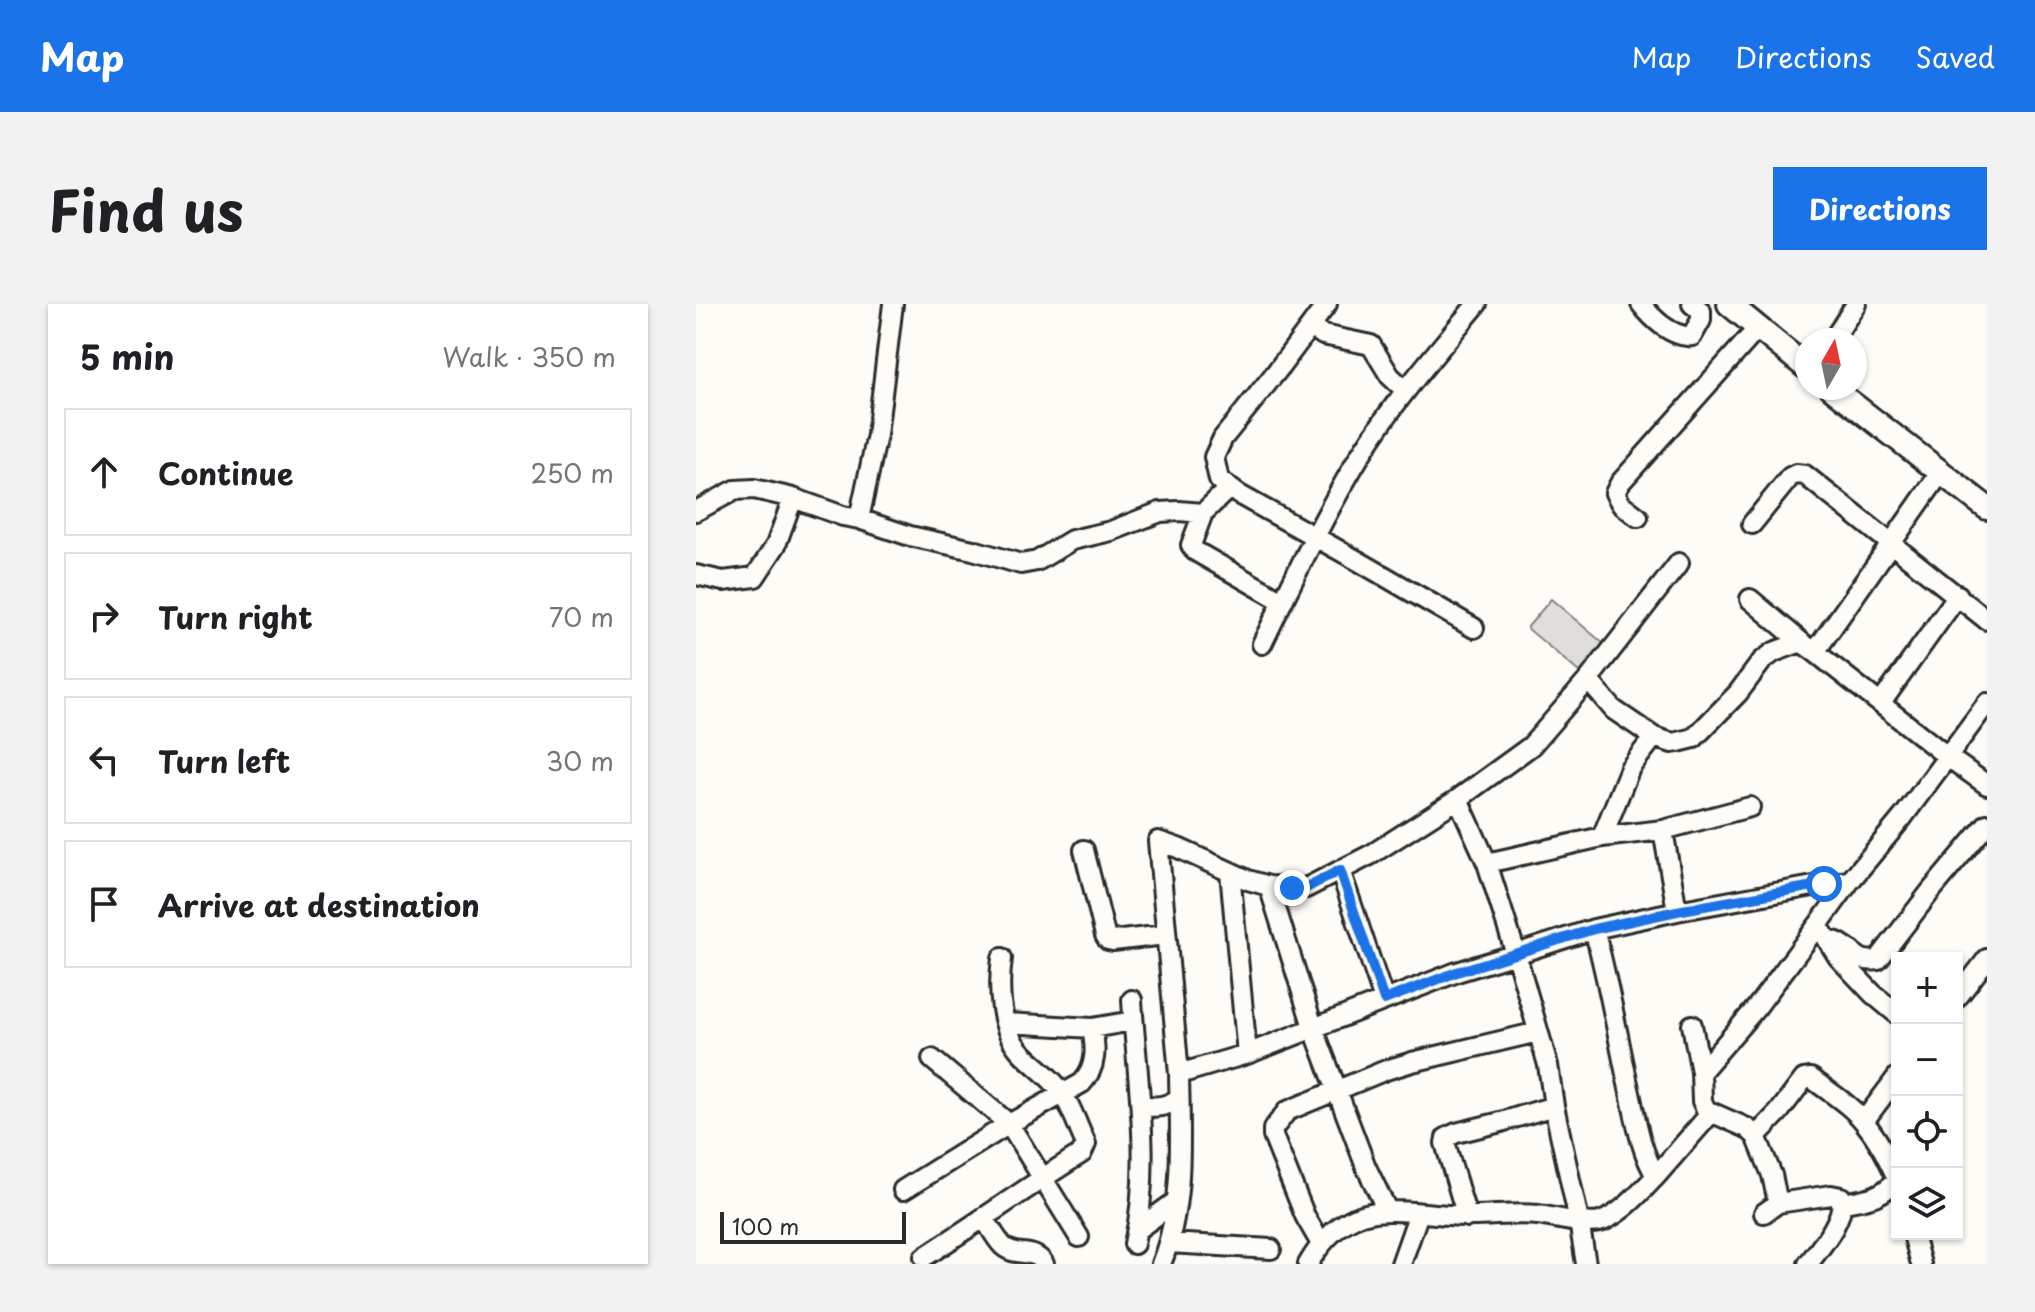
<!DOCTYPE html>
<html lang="en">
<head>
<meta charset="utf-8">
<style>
  :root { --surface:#fff; --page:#f2f2f2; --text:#202124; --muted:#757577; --line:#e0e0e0; --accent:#1a73e8 }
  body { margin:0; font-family:"Playpen Sans",sans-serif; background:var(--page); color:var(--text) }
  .controls { position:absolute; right:24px; bottom:24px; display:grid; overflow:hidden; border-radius:0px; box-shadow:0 2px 6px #0004 }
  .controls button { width:72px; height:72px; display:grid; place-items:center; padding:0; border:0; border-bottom:2px solid var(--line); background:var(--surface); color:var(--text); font:40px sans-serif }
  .compass { position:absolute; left:1099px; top:24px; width:72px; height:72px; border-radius:50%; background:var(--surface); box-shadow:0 2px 6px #0004; rotate:9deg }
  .scale { position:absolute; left:24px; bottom:20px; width:186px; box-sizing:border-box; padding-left:8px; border:4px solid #2b2b2b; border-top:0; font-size:22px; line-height:28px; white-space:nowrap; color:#2b2b2b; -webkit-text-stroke:6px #fdfcf7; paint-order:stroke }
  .stop { position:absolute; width:24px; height:24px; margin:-18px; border:6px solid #1a73e8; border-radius:50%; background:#fff }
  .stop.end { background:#1a73e8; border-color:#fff; box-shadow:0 2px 8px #0008 }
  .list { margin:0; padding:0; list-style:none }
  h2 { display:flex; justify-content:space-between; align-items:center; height:104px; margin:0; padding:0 32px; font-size:34px }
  h2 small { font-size:26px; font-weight:400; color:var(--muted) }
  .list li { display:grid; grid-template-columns:52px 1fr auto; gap:24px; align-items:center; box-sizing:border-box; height:128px; margin:0 16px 16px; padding:0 16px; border:2px solid var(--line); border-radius:0px }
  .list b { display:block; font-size:30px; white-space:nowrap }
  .list em { font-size:26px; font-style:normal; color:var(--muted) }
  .icon { flex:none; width:44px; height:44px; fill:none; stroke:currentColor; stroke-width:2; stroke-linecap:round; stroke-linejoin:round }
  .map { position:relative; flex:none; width:1291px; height:960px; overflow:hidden; border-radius:0px }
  header { display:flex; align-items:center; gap:48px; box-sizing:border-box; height:112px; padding:0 40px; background:var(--accent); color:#fff }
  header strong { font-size:38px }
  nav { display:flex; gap:44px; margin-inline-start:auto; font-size:28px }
  .intro { display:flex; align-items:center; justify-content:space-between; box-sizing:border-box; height:192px; padding:0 48px }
  h1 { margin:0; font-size:56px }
  .button { padding:20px 36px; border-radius:0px; background:var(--accent); color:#fff; font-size:28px; font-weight:700 }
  main { display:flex; gap:48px; padding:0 48px }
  aside { flex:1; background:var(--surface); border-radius:0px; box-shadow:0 2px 6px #0004 }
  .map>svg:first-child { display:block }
  .green { fill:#dfdeda; stroke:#858482; stroke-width:2 }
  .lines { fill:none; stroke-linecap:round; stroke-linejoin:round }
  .minor-casing { stroke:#2b2b2b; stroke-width:24 }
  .major-casing { stroke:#2b2b2b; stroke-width:28 }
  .minor { stroke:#fdfcf7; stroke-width:18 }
  .major { stroke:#fdfcf7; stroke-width:22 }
  .route { stroke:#1a73e8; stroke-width:10 }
</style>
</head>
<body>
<header>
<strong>Map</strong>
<nav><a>Map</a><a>Directions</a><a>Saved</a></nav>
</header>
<div class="intro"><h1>Find us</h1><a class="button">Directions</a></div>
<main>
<aside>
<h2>5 min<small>Walk · 350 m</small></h2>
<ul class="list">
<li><svg class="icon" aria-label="ahead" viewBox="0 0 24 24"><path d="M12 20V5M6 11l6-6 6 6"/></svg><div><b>Continue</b></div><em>250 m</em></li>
<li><svg class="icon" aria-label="right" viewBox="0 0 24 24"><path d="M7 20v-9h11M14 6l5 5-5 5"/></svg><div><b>Turn right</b></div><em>70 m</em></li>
<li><svg class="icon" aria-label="left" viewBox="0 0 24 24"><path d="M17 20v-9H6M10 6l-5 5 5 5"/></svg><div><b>Turn left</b></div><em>30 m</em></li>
<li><svg class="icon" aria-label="arrive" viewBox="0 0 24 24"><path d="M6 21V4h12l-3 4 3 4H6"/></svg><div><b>Arrive at destination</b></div></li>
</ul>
</aside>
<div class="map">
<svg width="1291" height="960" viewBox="0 0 1291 960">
  <rect width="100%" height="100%" fill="#fdfcf7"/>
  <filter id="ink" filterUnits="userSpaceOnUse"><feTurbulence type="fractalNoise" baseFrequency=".0125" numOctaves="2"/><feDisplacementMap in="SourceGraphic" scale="16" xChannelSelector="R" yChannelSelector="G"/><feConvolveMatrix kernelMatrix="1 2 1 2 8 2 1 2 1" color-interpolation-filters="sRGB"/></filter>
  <g filter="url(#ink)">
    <path class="green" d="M855,295l59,50 -24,29 -59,-50z"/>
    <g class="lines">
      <defs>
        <path id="minor" d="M631,0l-50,67 -54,67 -9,19 5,23 19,14 122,68 114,66
          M945,0c11,14 31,34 51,32l9,-16v-9l-9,-7
          M615,22l12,9 48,10 19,31 15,14
          M1137,36l23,-36
          M0,207l39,-21 19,-1 39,9 50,18 16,3 51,17 63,14 48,14 16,-3 35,-21 39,-9 49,-19 19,-1 24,2 26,-25
          M507,209l-12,32 4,6 87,50
          M942,213l-17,-13 -6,-11 5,-10 138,-155
          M163,215l18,-84 16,-131
          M1056,220l38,-47 6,-3 9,1 182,145
          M983,259l-91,117 -57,66 -73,53 29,64 29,91 78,-25 83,-18 147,-27 26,-3 53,-64 84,-114
          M0,271l27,6 32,-4 21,-32 17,-47
          M1054,295l51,43
          M566,340c31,-64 62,-129 99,-190 34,-54 75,-101 116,-150
          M1119,348l133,105 39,28
          M892,376l26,30 40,27 18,6 6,-1 16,-4 44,-45 24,-32 12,-9 27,-10 14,10 126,-180
          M1185,399l77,-108
          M967,526l87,-23
          M906,533l28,-69 24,-31
          M388,546l21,85 3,5 5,1 52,-6
          M791,559l115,-26 61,-7 14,81
          M644,566l44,130
          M534,568l17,182
          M1154,577l-32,44 20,32 35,37 24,20
          M573,582l44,141 53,140 21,43
          M1131,635c5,2 10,2 14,5 16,9 16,19 37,16l52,-68 57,-68
          M1261,694l30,-39
          M436,696c5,80 20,165 2,244
          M310,719l86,5 41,-7
          M996,721l9,47 1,29 4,9 41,18 9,8 16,39 6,28
          M236,755l77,65 70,113
          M1005,768l55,-64 62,-83
          M483,770l-21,-233 20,7 70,32 21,6 37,2 66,-34 86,-55
          M445,800c14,5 26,3 38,-6
          M1168,817l33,-44
          M1060,832l23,-24 25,-33 7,-1c18,14 40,27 54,45 14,17 23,36 32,55
          M960,872l55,-63
          M207,886l106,-66 73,-41c15,-16 14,-35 10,-55
          M1147,899c22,-4 39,-5 54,-24
          M1068,909l14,-10 53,-8 10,2c5,21 -21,51 -33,67
          M771,913l-22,-74 1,-5 10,-5 45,-11 53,-16
          M288,914c6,9 12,21 19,28 13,12 31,1 41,18
          M442,925l37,-27
          M1217,930l8,30
          M473,939l102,6
          M625,940l-16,-28 -32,-80v-7l14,-18 99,-41 26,-8 126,-30
          M228,953c53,-34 105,-71 158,-104l4,-9c-7,-14 -15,-39 -24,-51 -10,-16 -28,-27 -40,-40 -23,-23 -24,-65 -20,-95
          M465,960c24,-60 19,-126 18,-190l68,-20 210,-82 59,-18 32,111 6,41 25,115 7,43
          M612,960c43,-73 88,-50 157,-48 24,1 49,-4 73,-1 17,2 53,13 67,5 20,-10 36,-28 51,-44 -15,-24 -20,-56 -26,-83 -12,-54 -21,-110 -36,-164
          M705,960l18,-51"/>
        <path id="major" d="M1033,0l78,64
          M1136,84l155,120"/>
      </defs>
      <use href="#minor" class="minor-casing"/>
      <use href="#major" class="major-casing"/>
      <use href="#minor" class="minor"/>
      <use href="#major" class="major"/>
    </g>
  </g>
  <g class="lines" filter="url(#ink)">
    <path class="route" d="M596,584h14l34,-18 44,130 73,-28 137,-43 83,-18 147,-27"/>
  </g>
</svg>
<div class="controls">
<button>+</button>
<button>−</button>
<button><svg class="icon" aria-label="locate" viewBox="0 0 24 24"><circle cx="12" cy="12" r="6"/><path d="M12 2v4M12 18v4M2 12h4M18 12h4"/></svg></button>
<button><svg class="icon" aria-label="layers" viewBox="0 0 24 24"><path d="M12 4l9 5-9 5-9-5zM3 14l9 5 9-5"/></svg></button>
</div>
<svg class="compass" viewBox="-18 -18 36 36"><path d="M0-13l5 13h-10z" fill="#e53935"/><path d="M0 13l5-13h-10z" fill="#757577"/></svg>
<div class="scale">100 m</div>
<div class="stop" style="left:1128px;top:580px"></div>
<div class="stop end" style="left:596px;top:584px"></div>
</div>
</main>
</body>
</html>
